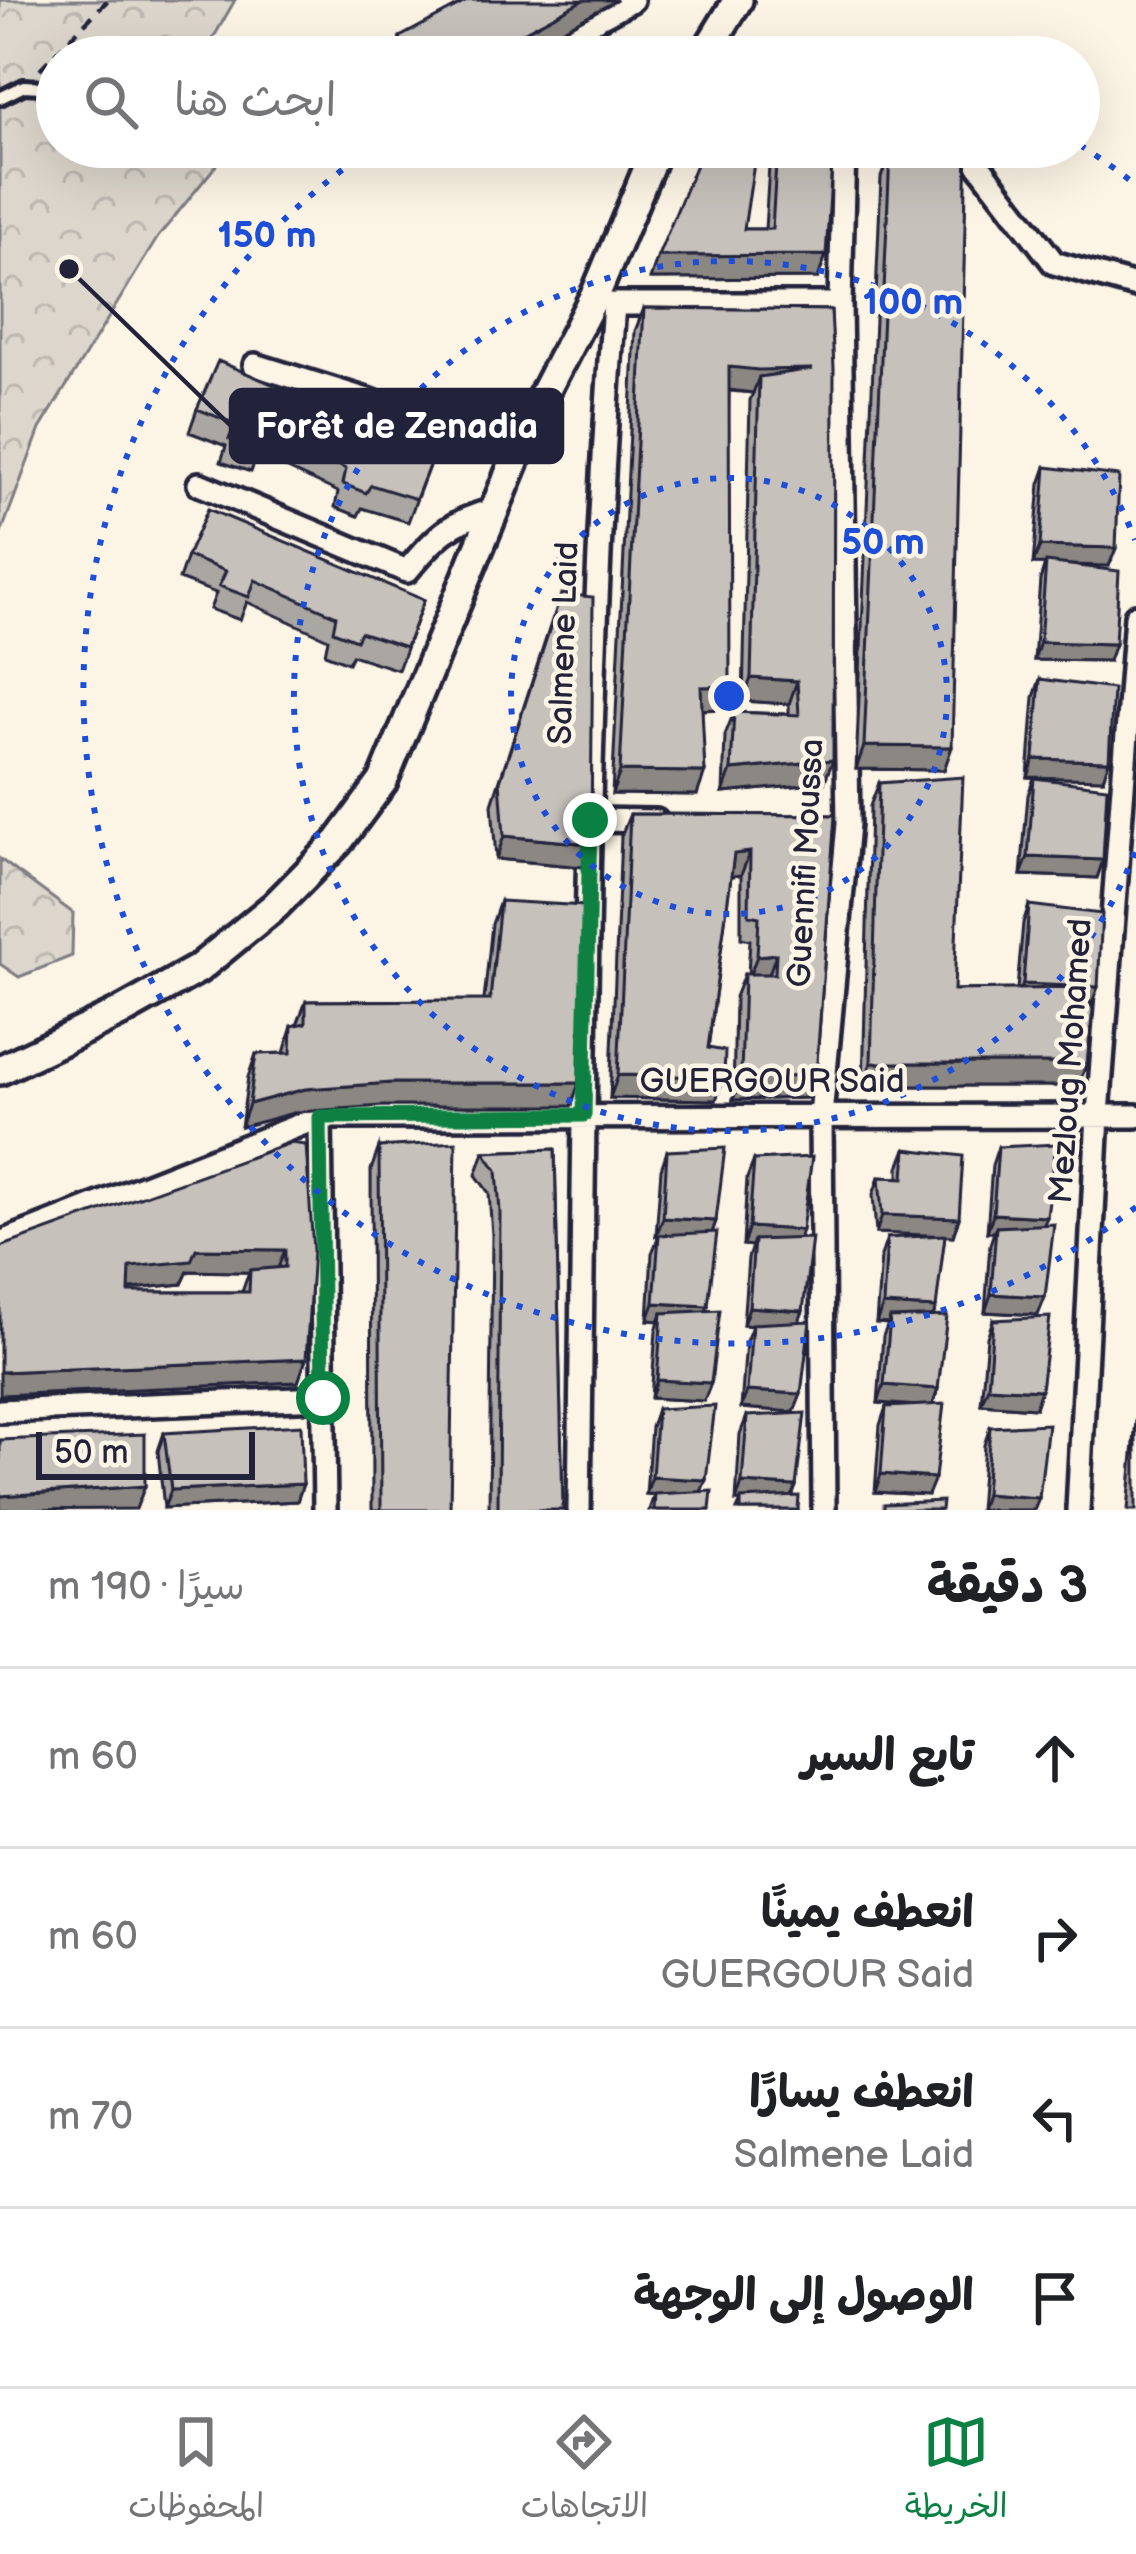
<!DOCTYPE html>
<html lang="ar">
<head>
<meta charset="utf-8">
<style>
  :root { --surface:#fff; --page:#f2f2f2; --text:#202124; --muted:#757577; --line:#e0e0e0; --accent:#0b8043 }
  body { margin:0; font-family:"Balsamiq Sans","Playpen Sans Arabic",sans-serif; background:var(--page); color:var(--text); direction:rtl }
  .scale { position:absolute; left:36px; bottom:30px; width:219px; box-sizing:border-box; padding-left:12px; border:6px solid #22223b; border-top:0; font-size:33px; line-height:42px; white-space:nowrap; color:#22223b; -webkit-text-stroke:9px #fcf5e5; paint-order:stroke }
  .stop { position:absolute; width:36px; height:36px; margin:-27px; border:9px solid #0b8043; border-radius:50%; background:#fff }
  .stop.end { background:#0b8043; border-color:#fff; box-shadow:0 3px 12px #0008 }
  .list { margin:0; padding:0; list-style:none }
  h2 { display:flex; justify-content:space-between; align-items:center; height:156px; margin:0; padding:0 48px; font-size:51px }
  h2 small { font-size:39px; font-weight:400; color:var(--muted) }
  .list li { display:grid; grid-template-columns:78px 1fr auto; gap:36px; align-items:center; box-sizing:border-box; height:180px; padding:0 48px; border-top:3px solid var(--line) }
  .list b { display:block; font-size:45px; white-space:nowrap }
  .list p { margin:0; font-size:39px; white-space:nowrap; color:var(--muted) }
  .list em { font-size:39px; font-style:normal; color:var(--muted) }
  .icon { flex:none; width:66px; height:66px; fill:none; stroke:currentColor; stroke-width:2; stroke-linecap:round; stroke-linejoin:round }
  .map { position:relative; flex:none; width:1136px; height:1510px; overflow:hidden; direction:ltr }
  .search { position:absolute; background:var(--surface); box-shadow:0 12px 48px #0002; left:36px; right:36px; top:36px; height:132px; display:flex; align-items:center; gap:30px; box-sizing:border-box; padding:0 42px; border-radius:66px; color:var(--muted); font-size:45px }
  .sheet { height:876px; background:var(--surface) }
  nav { display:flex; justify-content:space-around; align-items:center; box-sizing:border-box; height:168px; border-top:3px solid var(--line); background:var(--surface); font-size:33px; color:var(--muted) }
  nav a { display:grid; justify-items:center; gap:6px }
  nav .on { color:var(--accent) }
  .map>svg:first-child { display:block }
  .forest { fill:url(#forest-crowns); stroke:#7f7c84; stroke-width:3 }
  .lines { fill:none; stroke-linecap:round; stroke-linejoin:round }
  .service-casing { stroke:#22223b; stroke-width:20 }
  .minor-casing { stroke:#22223b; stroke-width:30 }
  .tertiary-casing { stroke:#22223b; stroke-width:36 }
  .path { stroke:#22223b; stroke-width:4.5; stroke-dasharray:12 9; stroke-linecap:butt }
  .service { stroke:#fcf5e5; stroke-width:10 }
  .minor { stroke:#fcf5e5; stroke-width:21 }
  .tertiary { stroke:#fcf5e5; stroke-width:27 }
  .wall { fill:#aaa6a1; stroke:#22223b; stroke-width:3; fill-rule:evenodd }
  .shaded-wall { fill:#8b8783; stroke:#22223b; stroke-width:3 }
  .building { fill:#c6c1bb; stroke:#22223b; stroke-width:3; fill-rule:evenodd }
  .route { stroke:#0b8043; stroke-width:15 }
  .ring { fill:none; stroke:#1d4ed8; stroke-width:6; stroke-dasharray:6 12 }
  .labels { text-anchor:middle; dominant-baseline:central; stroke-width:9; stroke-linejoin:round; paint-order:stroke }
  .street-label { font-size:33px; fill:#22223b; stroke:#fcf5e5 }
  .centre { fill:#1d4ed8; stroke:#fcf5e5; stroke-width:6 }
  .ring-label { font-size:36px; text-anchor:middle; font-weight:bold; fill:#1d4ed8; stroke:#fcf5e5; stroke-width:9; stroke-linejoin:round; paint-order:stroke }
  .leader { fill:none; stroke:#22223b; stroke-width:4.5 }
  .callout-dot { fill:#22223b; stroke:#fcf5e5; stroke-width:4.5 }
  .callout { fill:#22223b; stroke:#22223b; stroke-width:4.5 }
  .callout-label { font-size:36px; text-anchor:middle; font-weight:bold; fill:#fff }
</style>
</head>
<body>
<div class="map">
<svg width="1136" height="1510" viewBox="0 0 1136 1510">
  <defs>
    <pattern id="forest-crowns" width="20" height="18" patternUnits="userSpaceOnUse" patternTransform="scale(3)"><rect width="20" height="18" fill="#dcd6cc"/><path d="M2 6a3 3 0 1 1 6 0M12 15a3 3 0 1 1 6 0" fill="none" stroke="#bcb7b0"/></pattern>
  </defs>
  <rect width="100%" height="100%" fill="#fcf5e5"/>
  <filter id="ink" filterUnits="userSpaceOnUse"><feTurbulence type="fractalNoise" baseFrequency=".00833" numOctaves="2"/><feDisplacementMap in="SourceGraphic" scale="24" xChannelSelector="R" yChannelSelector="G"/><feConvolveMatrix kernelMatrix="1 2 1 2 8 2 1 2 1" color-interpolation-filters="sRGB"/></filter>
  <g filter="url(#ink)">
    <path class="forest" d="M0,0h235l-28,49 4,8h-154v90h174l-73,90 -118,192 -40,107z
      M0,859l73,54 -1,43 -53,21 -19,-13z"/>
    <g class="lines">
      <defs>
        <path id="service" d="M0,98l24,-12 33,2"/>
        <path id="minor" d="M525,57l107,-57
          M965,147l89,116 82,23
          M614,304h226
          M255,365l183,57 37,2 61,-15
          M199,484l208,87c28,-34 43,-50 87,-61
          M590,820l66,1
          M320,1117l5,393
          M0,1243l320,-126 816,-1
          M0,1411l323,-13
          M579,1510c6,-402 5,-805 35,-1206
          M824,1510l-3,-394 27,-292 -8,-520 4,-157
          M1078,1510l20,-396 38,-498"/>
        <path id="tertiary" d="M703,57l35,-57
          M0,1070l121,-58 77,-43 77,-63 63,-64 45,-61 153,-372 61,-118 60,-144"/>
      </defs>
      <use href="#service" class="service-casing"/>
      <use href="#minor" class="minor-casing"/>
      <use href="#tertiary" class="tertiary-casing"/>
      <path class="path" d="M40,69l68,-69"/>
      <use href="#service" class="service"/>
      <use href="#minor" class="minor"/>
      <use href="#tertiary" class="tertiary"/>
    </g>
    <path class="wall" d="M617,0l-106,57h-118l7,-20z
      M776,147h57l-15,131 -168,1 94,-50h21l4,-63z
      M890,154l54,616 -88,-1 25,-592z
      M644,308l187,2 -7,473 -101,10 2,-58 9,-23 55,2v-10l-46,-3 7,-301 3,-7 -24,-2 -7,318 -20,1 -5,85 -85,-1 23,-463z
      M197,409l237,44 -26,69 -46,-14 -4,8 -23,-9 3,-15 -81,-37 -6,17 -30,-10 5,-16 -37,-14z
      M1046,467l70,81 -7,18 -37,-1 37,96 -75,-1 6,-80 5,-16h-12l7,-80z
      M187,556l237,44 -26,70 -46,-15 -4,8 -23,-9 3,-15 -81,-37 -7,18 -30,-11 6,-16 -37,-14z
      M553,617l38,227 -8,23 -87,-8 -4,-55z
      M1040,679l63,100 -75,-2 6,-80z
      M1034,778l69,82 -6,18 -76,-3 7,-80z
      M879,783l75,207 63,-1 6,-66 6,-18 63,99 -5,59 -9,23h-215l7,-280z
      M630,814l205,1 -19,260 -9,23 -74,2 2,-103 9,-23h4l2,-34 -9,-2v-63l-10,1 -23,172 8,52 -106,-2 11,-262z
      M500,901l79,182 -8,23h-189l-85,6 -56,15 7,-50 8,-23 28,-1 8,-27 5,-1 9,-24 178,-1 8,-76z
      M290,1143l16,216 -8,23 -298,13zM188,1271l61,1 -7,20h-113v-3l53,-5z
      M379,1147l71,363h-78l-1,-340z
      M998,1147l46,77 1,73 -7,18 -53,-3 5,-68 4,-12h-7l5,-67z
      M555,1149l8,361h-74l3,-275 -3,-42 -13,-18 8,-23z
      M906,1149l53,69 -6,18 -8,-1 -12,81 5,73 -6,16 -4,90 -53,-3 5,-67 6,-18 31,-1 -39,-3 5,-67 5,-12 -12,-1 5,-67 6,-18 54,-3 -65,-2 -3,-38 6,-18 20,1v-11z
      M667,1151l49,70 -4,12 -6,78 5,72 -7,18 -53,-3 5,-67 3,-10 -11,-1 4,-67 7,-17h-3l5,-67z
      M754,1160l46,78 3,73 -4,10 2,73 -7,18 -53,-4 5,-67 6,-15 -9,-1 5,-67 4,-12 -9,-1 4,-67z
      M993,1320l42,88 -54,-4 6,-67z
      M657,1409l44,82 9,19h-61l5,-15 -8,-1 5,-67z
      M747,1416l49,70 -4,11 6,13h-61l4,-9h-5l4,-67z
      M1136,1420v90h-8z
      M990,1427l49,71 -5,12h-55l5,-65z
      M164,1433l139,51 -6,17 -133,7 -6,-57z"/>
    <path class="shaded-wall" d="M583,0h34l-106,57h-34z
      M826,255l-8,23 -168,1 8,-23z
      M729,367l84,2 -54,8 -6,16 -33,-4z
      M1040,546l76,2 -7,18 -76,-2z
      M1040,642l75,2 -6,17 -75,-1z
      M751,678l46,3 -8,23 -46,-3z
      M730,686l-8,23 -29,1 8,-23z
      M864,746l88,1 -8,23 -88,-1z
      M1034,759l75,2 -6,18 -75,-2z
      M833,760l-9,23 -101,10 8,-23z
      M620,771l85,1 -8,23 -85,-1z
      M504,836l87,8 -8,23 -87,-8z
      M750,852l-9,23 -15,2 8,-23z
      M1028,857l75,3 -6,18 -76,-3z
      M776,954l-8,23 -20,2 9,-23z
      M1023,984l75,3 -6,17 -76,-2z
      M871,1063h216l-9,23h-215z
      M618,1075l106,2 -8,23 -106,-2z
      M816,1075l-9,23 -74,2 8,-23z
      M391,1083h188l-8,23h-189l-85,6 -56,15 8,-23 56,-15z
      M993,1214l54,3 -7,18 -44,-8 -2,5h-7z
      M882,1215l77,3 -6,18 -77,-3z
      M663,1218l53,3 -6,18 -54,-3z
      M749,1227l53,3 -6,18 -42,-8 -2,6 -9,-1z
      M196,1249l89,1 -9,23 -88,-2 -6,13 -60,6 8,-23z
      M991,1294l54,3 -7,18 -53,-3z
      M654,1303l54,3 -7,18 -39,-11 -3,8 -11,-1z
      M883,1305l53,3 -6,18 -40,-8 -2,6 -12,-1z
      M749,1307l54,4 -7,18 -53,-4z
      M306,1359l-8,23 -298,13v-23z
      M657,1380l54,3 -7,18 -53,-3z
      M884,1385l54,4 -6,18 -54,-4z
      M988,1387l53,3 -6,18 -54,-4z
      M747,1391l54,3 -7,18 -53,-4z
      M881,1474l54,4 -7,17 -53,-3z
      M652,1477l54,3 -7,17 -53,-3z
      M742,1483l54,3 -7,18 -53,-3z
      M303,1484l-6,17 -133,7 7,-18z
      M145,1486l-9,23 -136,1v-14z
      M985,1494l54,4 -5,12h-54z"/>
    <path class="building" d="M469,0h114l-106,57h-69l-8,-20z
      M777,147h56l-7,108 -168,1 39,-94 58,-5 -11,72h28z
      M954,147h13l-15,600 -88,-1 26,-592z
      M644,308l187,2 3,58 -1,392 -102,10 3,-58 65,3 -2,-34 -46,-3 8,-301 54,-8 -55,1 -29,-3 1,319 -29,1 4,85 -85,-1z
      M218,361l216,92 -18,46 -45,-14 -5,8 -23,-9 3,-15 -80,-37 -7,17 -30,-10 7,-15 -39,-15z
      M1046,467l73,9 -3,72 -76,-2z
      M208,509l216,91 -18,47 -46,-15 -4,8 -23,-9 3,-15 -81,-36 -6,17 -30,-11 7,-15 -39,-15z
      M1046,562l73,9 -4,73 -75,-2z
      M561,594l32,3 -2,247 -87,-8 -4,-55z
      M1040,679l73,10 -4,72 -75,-2z
      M963,777l-9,213 129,-2 10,21 -6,54h-216l8,-280z
      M1034,778l73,9 -4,73 -75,-3z
      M630,814l205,1 -19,260 -75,2 3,-103h31l1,-20 -19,2 2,-39 -10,-2 1,-63 -16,2 -26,194 17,3 -1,26 -106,-2z
      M500,901l85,5 -6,177h-188l-86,6 -56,15 7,-50 35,-1 1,-27 14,-3v-22l184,-1z
      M1029,905l73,9 -4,73 -75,-3z
      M456,1142l-6,368h-69l-2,-363z
      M290,1143l16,2 7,105 -7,109 -306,13v-125zM196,1249l89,1v17l-35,3 -1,22h-120l1,-25 61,-6z
      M1056,1144l-9,73 -54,-3 5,-67z
      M725,1148l-9,73 -53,-3 4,-67z
      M555,1149l8,361h-65l2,-298 -3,-42 -13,-18z
      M906,1149l57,7 -4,62 -77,-3 -3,-38 25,1z
      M812,1157l-10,73 -53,-3 5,-67z
      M1054,1224l-9,73 -54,-3 5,-67z
      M717,1232l-9,74 -54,-3 5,-68z
      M945,1235l-9,73 -53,-3 4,-67z
      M812,1238l-9,73 -54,-4 5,-67z
      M720,1310l-9,73 -54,-3 5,-67z
      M947,1316l-9,73 -54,-4 6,-67z
      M1050,1317l-9,73 -53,-3 5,-67z
      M810,1321l-9,73 -54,-3 5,-67z
      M944,1404l-9,74 -54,-4 5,-67z
      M715,1406l-9,74 -54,-3 5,-68z
      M805,1413l-9,73 -54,-3 5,-67z
      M1048,1424l-9,74 -54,-4 5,-67z
      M301,1425l2,59 -132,6 -7,-57z
      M145,1434v52l-145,10v-56z
      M712,1491l-2,19h-56l1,-16z
      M799,1496l-1,14h-57v-11z
      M942,1501l-1,9h-57v-6z"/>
  </g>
  <g class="lines" filter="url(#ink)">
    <path class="route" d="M323,1398l-3,-281 264,-2 6,-295"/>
  </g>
  <g class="ring">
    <circle cx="729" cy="696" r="218"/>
    <path d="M1135 852A435 435 0 1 1 1135 540"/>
    <path d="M1136 1207A653 653 0 1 1 373 148M599 56A653 653 0 0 1 859 56M1080 145A653 653 0 0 1 1136 185"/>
  </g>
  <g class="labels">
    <g class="street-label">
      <text transform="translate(564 643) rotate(-88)">Salmene Laid</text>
      <text transform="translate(806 863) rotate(-87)">Guennifi Moussa</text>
      <text transform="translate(1071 1061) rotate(-86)">Mezloug Mohamed</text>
      <text x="772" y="1082">GUERGOUR Said</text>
    </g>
  </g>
  <circle cx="729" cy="696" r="18" class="centre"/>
  <g class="ring-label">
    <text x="267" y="247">150 m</text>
    <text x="913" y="314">100 m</text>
    <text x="883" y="554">50 m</text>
  </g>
  <path class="leader" d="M69 269L231 426"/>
  <circle class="callout-dot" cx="69" cy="269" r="12"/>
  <rect class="callout" x="231" y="390" width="331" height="72" rx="12"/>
  <g class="callout-label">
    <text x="397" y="438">Forêt de Zenadia</text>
  </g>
</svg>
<div class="scale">50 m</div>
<div class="stop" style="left:323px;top:1398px"></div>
<div class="stop end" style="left:590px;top:820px"></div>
<div class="search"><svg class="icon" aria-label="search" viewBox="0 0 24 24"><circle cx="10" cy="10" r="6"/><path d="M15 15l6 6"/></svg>ابحث هنا</div>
</div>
<section class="sheet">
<h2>3 دقيقة<small>سيرًا · 190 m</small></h2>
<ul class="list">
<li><svg class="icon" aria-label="ahead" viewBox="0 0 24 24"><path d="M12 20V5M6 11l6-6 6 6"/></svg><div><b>تابع السير</b></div><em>60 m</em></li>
<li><svg class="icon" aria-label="right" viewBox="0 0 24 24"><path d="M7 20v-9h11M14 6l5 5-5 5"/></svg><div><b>انعطف يمينًا</b><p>GUERGOUR Said</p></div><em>60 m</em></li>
<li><svg class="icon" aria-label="left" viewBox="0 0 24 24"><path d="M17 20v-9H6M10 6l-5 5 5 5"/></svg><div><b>انعطف يسارًا</b><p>Salmene Laid</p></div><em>70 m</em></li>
<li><svg class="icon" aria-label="arrive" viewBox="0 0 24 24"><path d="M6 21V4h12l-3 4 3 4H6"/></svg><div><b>الوصول إلى الوجهة</b></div></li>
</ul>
</section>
<nav>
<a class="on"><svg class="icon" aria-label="map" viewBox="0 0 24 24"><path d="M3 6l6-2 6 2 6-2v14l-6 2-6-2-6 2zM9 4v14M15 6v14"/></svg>الخريطة</a>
<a><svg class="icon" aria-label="directions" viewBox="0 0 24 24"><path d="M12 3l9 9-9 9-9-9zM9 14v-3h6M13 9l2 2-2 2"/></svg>الاتجاهات</a>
<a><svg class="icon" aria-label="saved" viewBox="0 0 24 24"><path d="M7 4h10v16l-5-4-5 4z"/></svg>المحفوظات</a>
</nav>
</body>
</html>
